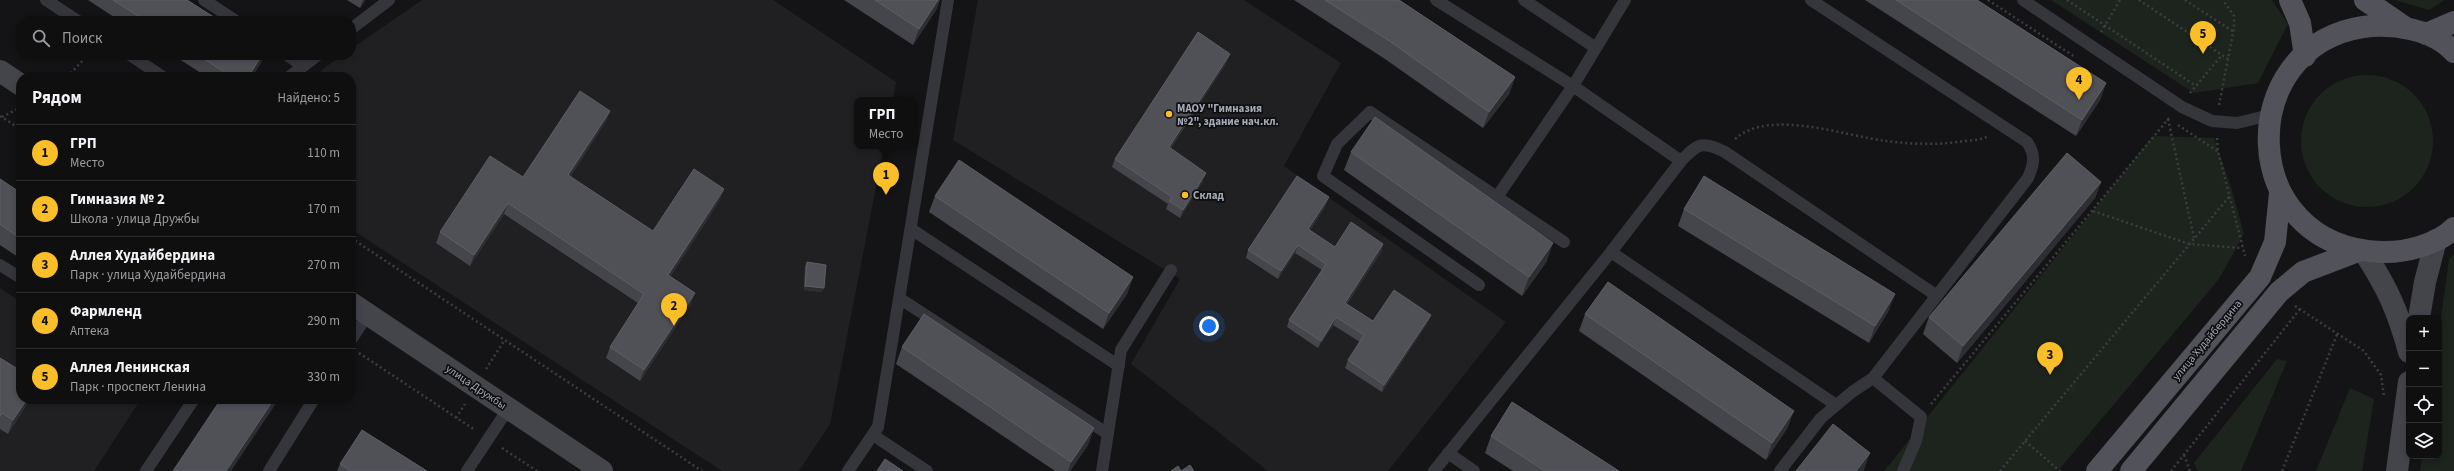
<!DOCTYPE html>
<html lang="ru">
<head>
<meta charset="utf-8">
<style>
  :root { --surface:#0f0f10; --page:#1d1d1e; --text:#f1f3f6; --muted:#9b9c9f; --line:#2f2f30; --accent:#fabe28 }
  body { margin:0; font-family:"Source Sans 3",sans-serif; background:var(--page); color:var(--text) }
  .controls { position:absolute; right:12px; bottom:12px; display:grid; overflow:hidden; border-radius:8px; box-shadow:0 2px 6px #0003 }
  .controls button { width:36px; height:36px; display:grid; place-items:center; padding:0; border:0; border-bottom:1px solid var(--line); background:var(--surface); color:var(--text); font:20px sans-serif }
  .you { position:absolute; left:1209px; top:326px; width:14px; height:14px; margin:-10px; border:3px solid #fff; border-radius:50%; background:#1a73e8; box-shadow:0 0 0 6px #1a73e833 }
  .badge { display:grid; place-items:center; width:26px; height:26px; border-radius:50%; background:var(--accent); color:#111; font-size:13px; font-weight:700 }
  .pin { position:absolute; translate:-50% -33px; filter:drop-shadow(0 1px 2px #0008) }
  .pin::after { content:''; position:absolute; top:21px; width:14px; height:12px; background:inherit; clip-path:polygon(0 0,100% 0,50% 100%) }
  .popup { position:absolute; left:854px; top:97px; width:64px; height:52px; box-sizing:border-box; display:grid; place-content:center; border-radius:8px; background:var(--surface); filter:drop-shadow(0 1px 3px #0005); font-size:13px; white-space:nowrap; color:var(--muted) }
  .popup b { font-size:15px; color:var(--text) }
  .popup::after { content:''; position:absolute; left:50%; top:100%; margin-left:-8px; border:8px solid transparent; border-top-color:var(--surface) }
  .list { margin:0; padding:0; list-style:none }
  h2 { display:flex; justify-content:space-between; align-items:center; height:52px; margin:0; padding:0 16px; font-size:17px }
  h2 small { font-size:13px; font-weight:400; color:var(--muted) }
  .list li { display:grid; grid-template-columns:26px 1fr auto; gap:12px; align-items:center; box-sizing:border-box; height:56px; padding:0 16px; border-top:1px solid var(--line) }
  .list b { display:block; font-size:15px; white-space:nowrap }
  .list p { margin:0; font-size:13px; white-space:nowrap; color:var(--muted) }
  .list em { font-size:13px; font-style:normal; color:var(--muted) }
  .icon { flex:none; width:22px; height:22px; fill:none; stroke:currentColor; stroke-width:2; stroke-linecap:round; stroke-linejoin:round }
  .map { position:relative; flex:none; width:2454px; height:471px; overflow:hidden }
  .search { position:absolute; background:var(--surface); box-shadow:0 2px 6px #0003; left:16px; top:16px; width:340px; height:44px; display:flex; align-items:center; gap:10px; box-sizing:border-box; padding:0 14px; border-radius:16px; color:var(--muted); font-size:15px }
  .panel { position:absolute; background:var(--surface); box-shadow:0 2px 6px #0003; left:16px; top:72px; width:340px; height:332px; border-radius:16px }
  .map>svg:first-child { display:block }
  .built { fill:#202023 }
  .green { fill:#1c241d }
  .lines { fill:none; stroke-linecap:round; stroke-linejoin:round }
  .path { stroke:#3b3d42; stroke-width:2.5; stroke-dasharray:2 3; stroke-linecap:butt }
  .service { stroke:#35363b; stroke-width:12 }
  .secondary { stroke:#43454b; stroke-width:22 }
  .primary { stroke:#51525a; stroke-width:22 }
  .wall { fill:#45464b }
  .shaded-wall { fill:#2d2e31 }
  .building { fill:#505157; stroke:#5d5f66 }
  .poi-dot { fill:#fabe28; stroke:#0f0f11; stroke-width:1.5 }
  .labels { text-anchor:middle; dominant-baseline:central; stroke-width:3.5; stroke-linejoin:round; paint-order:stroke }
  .poi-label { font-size:11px; font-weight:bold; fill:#a5aab7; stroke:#0f0f11; text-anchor:start }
  .street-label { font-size:11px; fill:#a5aab7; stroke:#0f0f11 }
</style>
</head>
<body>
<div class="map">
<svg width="2454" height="471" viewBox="0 0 2454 471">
  <rect width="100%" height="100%" fill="#141416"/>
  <path class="built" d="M422,0h351l123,82 -3,18h-36v46h27l-54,278 -31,47h-77l-371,-242v-152h-35l8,-9 19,-13h8v-6z
    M978,0h266l97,63 -57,103 222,156 -118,149h-120l-137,-107 49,-85 -227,-139z
    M0,288l21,14v97h120l-47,72h-94z"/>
  <path class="green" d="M2051,0h221l16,24 -30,59 -64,10z
    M2395,0h50l-16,10z
    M2301 141a66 66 0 1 1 132 0a66 66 0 1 1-132 0Z
    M2153,136l61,2 18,52 12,44 -25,45 -161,192h-174z
    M2454,254v217h-34l2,-15h17v-123l10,-74z
    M2277,359l10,2 -46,110h-43l-4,-8z
    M2350,388l24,11 -12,72h-46z"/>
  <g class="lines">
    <path class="path" d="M1988,0l87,57
      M2067,0l129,86
      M2139,0l89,59
      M2185,0l49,32
      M2101,32l19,-32
      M67,77l21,-22
      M2190,93l32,-38
      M2219,105l15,-77v-12l-11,-16
      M0,116l21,13
      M2,117l19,-10
      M2168,119l26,119
      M2178,125l39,26
      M2217,138l1,13 27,105
      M1735,139c34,-31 110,-3 151,2 24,3 48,4 72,1 10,-2 22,-1 30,-6
      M2093,211l96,33 53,4
      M351,238l351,233
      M2295,306l69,45 17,24 3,21
      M359,353l116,77
      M486,369l18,-28
      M1931,404l239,-287
      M456,418l9,-14
      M2025,441l35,30
      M502,448l35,23
      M2184,455l6,16
      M2000,471l229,-274
      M2171,471l129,-162
      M2282,471l56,-139"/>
    <path class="service" d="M46,0l32,21
      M204,0l32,21
      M1436,0l137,86 -76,111
      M1524,0l72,48
      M2023,0l159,107 30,14 25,2 33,-8
      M351,29l38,-29
      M130,55l33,22
      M287,55l16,11
      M289,77l29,-22
      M1681,161c16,-17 21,-21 44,-9l212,144
      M911,229l208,137
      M1611,252l70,-91 -108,-75 52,-86
      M0,265l21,13
      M1479,285l-156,-109 14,-32 33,-32 194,130
      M899,298l209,136
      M351,340l17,-26
      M1873,378l48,39 -5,24 -13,30
      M873,435l54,36
      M1448,453l26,18
      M146,471l48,-72
      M269,471l45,-72
      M467,471l41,-62
      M848,471l30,-44 70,-427
      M1102,471l19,-121 50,-80
      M1434,471l177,-219 225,153
      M1780,471l41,-53 31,-26 21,-14 155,-200c6,-14 8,-23 -1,-36l-216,-142"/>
    <path class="secondary" d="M0,71l21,14
      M2364,252c23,35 34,59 45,100
      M351,303l251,168
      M2419,318l6,-36 11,-42
      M2397,471l12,-89"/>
    <path class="primary" d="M2290,0l10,23 5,33
      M2365,0l41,28
      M2426,34l28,-12
      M2454,52c-21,-23 -62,-29 -91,-25 -130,20 -127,220 18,225 23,1 56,-7 73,-24
      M2097,471l163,-194 15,-35 5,-49
      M2131,471l148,-179 24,-20 55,-21"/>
  </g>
  <path class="wall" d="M88,0h99l33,21h-100z
    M347,0h18l-5,8z
    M844,0h96l-4,10 -23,35z
    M1294,0h105l116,77 -6,17 -26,34 -98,-69z
    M1865,0h112l129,83 -6,17 -24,36z
    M173,55h91l-4,9 -8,13h-45z
    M1227,62l-56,86 32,33 -23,37 -14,-9 2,-5 -56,-37 3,-8z
    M610,111l-4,10 -36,56 83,54 67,-31 -50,77 21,27 -51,77 -34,-23 4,-11 28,-44 -134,-89 -34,52 -34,-23 4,-11 83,-55z
    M1351,152l196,109 -25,35 -178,-126z
    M0,179l21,14v66l-21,-14z
    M2101,182l-6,16 -138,165 -34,-29 6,-17z
    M935,196l198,81 -6,17 -24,35 -174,-117z
    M1326,205l-16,25 25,17 48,-3 -2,8 -34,52 26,17 58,-6 -3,7 -46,70 -37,-24 3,-8 12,-18 -27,-17 -15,23 -31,-21 2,-7 33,-50 -27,-17 -17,26 -32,-21 2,-8z
    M1684,209l205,101 -20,33 -191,-117z
    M807,262l15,30 -18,-2 1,-24z
    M1585,314l203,113 -22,33 -187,-129z
    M902,347l192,81 -6,17 -18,26h-15l-159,-107z
    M0,358l21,41h9l-22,35 -8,-5z
    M1491,436l128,35h-106l-28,-18z
    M340,464l86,7h-89z"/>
  <path class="shaded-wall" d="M363,0h2l-5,8z
    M938,0h2l-4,10 -23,35 6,-16z
    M1230,54l-3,8 -61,93 3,-8z
    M262,55h2l-4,9 -8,13h-4z
    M1515,77l-6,17 -26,34 6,-16z
    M2106,83l-6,17 -24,36 6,-16z
    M610,111l-4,10 -42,65 4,-11z
    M1206,173l-3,8 -23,37 3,-8z
    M2101,182l-6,16 -138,165 6,-17z
    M724,189l-4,11 -56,86 4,-11z
    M1329,197l-3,8 -21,32 3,-8z
    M508,203l-4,11 -34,52 4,-11z
    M1553,243l-6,18 -25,35 7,-19z
    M1383,244l-2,8 -39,59 3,-8z
    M1298,245l-3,8 -17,26 3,-8z
    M1133,277l-6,17 -24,35 6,-16z
    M805,286l19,2 -2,4 -18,-2z
    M695,293l-4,11 -51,77 4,-11z
    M1895,294l-6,16 -20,33 6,-17z
    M1431,315l-3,7 -46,70 2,-7z
    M1336,317l-3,8 -15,23 3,-7z
    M27,399h3l-22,35 5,-14z
    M274,399h5l-48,72h-5z
    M1794,411l-6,16 -22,33 6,-17z
    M1094,428l-6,17 -18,26h-2l3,-9z
    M1870,453l-6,17 -1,1h-7z"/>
  <path class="building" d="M113,0h74l33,21h-74z
    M875,0h63l-19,29z
    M1325,0h74l116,77 -26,35 -98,-70z
    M1896,0h81l129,83 -24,37z
    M1198,32l32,22 -61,93 37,26 -23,37 -14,-9 3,-4 -57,-38z
    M198,55h64l-14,22h-16z
    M580,91l30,20 -42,64 85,56 41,-62 30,20 -56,86 27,18 -51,77 -34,-23 34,-53 -136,-91 -34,52 -34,-23 50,-76 33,21z
    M1375,117l178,126 -24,34 -178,-125z
    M2067,153l34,29 -138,164 -34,-29z
    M959,160l174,117 -24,36 -174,-117z
    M1297,176l32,21 -21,32 27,18 16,-25 32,22 -38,59 28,18 21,-31 37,25 -47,70 -36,-25 16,-25 -28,-18 -15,24 -32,-21 37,-56 -28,-19 -17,26 -33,-21z
    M1704,176l191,118 -20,32 -191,-117z
    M0,179l21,14v46l-21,-15z
    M807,262l19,3 -2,23 -19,-2z
    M1608,282l186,129 -22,32 -187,-129z
    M924,314l170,114 -23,34 -169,-115z
    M0,358l21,13v28h6l-14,21 -11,-7 -2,3z
    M221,399h53l-48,72h-53z
    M1512,402l107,69h-74l-54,-35z
    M1833,424l37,29 -14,18h-60z
    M362,430l65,41h-76l-11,-7z
    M885,459l18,12h-26z
    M1190,465l4,6h-23l7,-5 3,5z"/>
  <g class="poi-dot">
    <circle cx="1169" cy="114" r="4"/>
    <circle cx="1185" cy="195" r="4"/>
  </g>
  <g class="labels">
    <g class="poi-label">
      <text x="1177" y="108">МАОУ "Гимназия<tspan x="1177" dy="13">№2", здание нач.кл.</tspan></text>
      <text x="1193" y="195">Склад</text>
    </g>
    <g class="street-label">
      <text transform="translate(2207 340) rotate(-50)">улица Худайбердина</text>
      <text transform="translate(476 387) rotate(34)">улица Дружбы</text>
    </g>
  </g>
</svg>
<div class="controls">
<button>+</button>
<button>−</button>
<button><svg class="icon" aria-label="locate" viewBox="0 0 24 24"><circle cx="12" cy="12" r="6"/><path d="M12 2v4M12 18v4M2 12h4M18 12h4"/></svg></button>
<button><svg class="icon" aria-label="layers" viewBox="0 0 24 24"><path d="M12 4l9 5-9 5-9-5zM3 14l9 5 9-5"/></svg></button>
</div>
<div class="you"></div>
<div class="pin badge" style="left:886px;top:195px">1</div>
<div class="popup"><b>ГРП</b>Место</div>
<div class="pin badge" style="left:674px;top:326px">2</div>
<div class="pin badge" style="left:2050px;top:375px">3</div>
<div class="pin badge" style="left:2079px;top:100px">4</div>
<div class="pin badge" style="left:2203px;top:54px">5</div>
<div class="search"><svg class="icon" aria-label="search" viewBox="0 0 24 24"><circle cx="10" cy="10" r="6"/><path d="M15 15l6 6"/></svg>Поиск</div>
<section class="panel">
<h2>Рядом<small>Найдено: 5</small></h2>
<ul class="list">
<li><span class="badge">1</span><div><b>ГРП</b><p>Место</p></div><em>110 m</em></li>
<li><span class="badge">2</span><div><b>Гимназия № 2</b><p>Школа · улица Дружбы</p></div><em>170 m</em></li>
<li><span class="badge">3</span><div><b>Аллея Худайбердина</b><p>Парк · улица Худайбердина</p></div><em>270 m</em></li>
<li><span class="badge">4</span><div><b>Фармленд</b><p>Аптека</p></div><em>290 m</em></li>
<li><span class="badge">5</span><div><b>Аллея Ленинская</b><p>Парк · проспект Ленина</p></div><em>330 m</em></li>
</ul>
</section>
</div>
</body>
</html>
